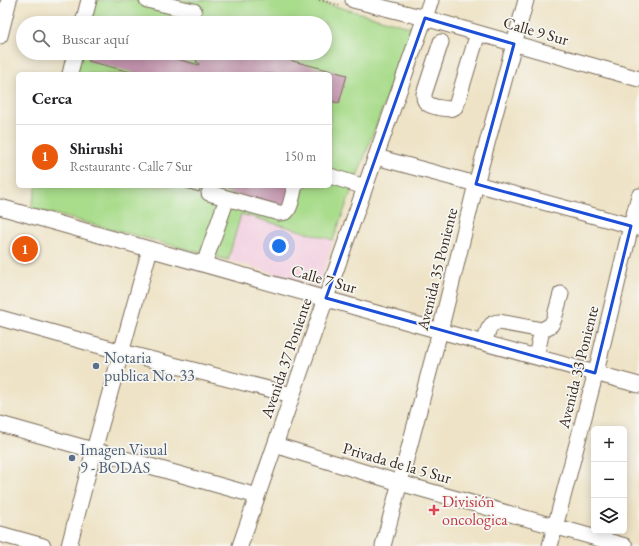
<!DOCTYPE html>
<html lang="es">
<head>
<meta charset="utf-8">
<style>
  :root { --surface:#fff; --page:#f6f6f6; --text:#202124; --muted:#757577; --line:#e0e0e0; --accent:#ea580c }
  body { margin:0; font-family:"EB Garamond",serif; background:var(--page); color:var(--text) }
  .controls { position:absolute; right:12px; bottom:12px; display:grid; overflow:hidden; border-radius:6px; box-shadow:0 2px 10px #0003 }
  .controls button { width:36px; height:36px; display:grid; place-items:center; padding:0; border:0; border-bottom:1px solid var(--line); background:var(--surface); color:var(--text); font:20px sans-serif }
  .you { position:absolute; left:279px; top:246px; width:14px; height:14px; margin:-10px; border:3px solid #fff; border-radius:50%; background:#1a73e8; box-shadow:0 0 0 6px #1a73e833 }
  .badge { display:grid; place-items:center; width:26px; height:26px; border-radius:50%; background:var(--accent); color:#fff; font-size:13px; font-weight:700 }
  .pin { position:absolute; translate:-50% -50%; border:2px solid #fff; box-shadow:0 1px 4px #0006 }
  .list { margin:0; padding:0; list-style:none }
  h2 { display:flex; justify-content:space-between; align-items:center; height:52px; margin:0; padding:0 16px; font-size:17px }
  h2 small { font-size:13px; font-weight:400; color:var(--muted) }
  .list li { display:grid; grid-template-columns:26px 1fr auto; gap:12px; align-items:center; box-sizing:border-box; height:64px; padding:0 16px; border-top:1px solid var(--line) }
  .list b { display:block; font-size:15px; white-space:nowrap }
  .list p { margin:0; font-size:13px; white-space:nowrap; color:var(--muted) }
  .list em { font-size:13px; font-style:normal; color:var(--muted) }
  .icon { flex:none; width:22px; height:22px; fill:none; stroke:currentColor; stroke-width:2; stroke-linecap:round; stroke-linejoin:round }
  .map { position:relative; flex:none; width:639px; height:546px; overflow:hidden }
  .search { position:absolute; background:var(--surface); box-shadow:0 2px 10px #0003; left:16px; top:16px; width:316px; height:44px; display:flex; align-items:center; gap:10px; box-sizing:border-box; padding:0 14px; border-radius:22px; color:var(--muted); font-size:15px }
  .panel { position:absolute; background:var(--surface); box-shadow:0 2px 10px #0003; left:16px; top:72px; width:316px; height:116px; border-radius:6px }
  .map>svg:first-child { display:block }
  .built { fill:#f3cfe0 }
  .green { fill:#a9dc8b; stroke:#728354 }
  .building { fill:#c494ae }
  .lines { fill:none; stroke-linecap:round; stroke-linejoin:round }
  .minor-casing { stroke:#7a6b59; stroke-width:17 }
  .path { stroke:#7a6b59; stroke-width:2; stroke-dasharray:1 3; stroke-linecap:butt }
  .minor { stroke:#fff; stroke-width:15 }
  .marked { fill:none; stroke:#1d4ed8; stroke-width:3; stroke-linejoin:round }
  .service-dot { fill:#5c6f8a; stroke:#f6f6f2; stroke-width:1.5 }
  .health-dot { fill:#e0444e; stroke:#f6f6f2; stroke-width:1.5 }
  .labels { text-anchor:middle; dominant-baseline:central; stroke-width:3.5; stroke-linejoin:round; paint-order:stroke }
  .street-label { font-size:16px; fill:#3b2a1e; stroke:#f6f6f2 }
  .service-label { font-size:16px; fill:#4e5e75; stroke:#f6f6f2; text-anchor:start }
  .health-label { font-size:16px; fill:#be3a42; stroke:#f6f6f2; text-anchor:start }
</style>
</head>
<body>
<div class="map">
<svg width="639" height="546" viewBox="0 0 639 546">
  <rect width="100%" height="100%" fill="#f6f6f2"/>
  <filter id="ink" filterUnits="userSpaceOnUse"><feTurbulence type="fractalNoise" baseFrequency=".025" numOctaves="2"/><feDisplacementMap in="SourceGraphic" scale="8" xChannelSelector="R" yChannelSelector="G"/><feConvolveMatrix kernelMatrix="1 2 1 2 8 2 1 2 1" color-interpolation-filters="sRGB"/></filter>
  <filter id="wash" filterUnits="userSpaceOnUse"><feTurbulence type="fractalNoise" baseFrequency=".012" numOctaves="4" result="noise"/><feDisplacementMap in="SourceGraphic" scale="16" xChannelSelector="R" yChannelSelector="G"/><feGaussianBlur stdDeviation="0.9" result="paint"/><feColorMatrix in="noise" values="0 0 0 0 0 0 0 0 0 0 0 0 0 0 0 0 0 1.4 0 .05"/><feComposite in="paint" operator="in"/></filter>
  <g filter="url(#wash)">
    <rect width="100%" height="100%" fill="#eee3c6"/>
    <path class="built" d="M241,214l92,26 -13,47 -92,-27z"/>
    <path class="green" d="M88,0h225l100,28 -80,212 -92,-26 -13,46 -197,-52 6,-22h293v-112h-262l5,-21h252v-30h-243z"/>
    <g id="blocks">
      <path class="building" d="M90,53h64l45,12v-2l-3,-1 1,-4 -16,-5h81l85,22 -8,28 -9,-2v-27h-192l-50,-13z
        M179,186h22l-2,6z
        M207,186h83l-6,25z"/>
    </g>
  </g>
  <g filter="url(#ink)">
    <use href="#blocks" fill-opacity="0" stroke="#7a6b59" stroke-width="1"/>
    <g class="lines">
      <defs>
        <path id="minor" d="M147,0l28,7 19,4
          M353,0l72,18 214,61
          M83,23l6,-23
          M0,36l9,-36
          M441,42l-17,52c0,4 0,7 3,9 3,4 22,7 26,5 3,-1 3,-2 4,-5l21,-70
          M70,74l5,-21
          M376,157l263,71
          M330,176l35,11
          M209,193l70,20c3,0 4,0 7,-1 5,-4 7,-20 9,-26
          M0,207l440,124 199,54
          M204,264l20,-57
          M0,318l122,34 170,43
          M542,330l9,-5 3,-6 7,-25
          M485,343c2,-9 3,-21 14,-21l43,8 -6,27
          M0,424l257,72
          M275,445l125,38 225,63
          M0,534l43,12
          M69,546l25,-96 56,-201
          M240,546l86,-248 105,-298
          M383,546l57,-215 36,-147 50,-184
          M550,546l47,-178 34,-142 8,-30"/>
      </defs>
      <use href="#minor" class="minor-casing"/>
      <path class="path" d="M319,0l23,6"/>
      <use href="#minor" class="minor"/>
    </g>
  </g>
  <path class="marked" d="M425,18l89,26 -38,140 155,42 -36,147 -269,-75z"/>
  <g class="service-dot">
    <circle cx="96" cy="366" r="4"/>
    <circle cx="72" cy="458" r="4"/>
  </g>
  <path class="health-dot" d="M432 504h4v4h4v4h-4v4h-4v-4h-4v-4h4z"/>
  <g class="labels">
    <g class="street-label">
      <text transform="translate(536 31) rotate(16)">Calle 9 Sur</text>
      <text transform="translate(437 269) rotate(-76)">Avenida 35 Poniente</text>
      <text transform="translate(324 279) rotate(16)">Calle 7 Sur</text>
      <text transform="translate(286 358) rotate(-71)">Avenida 37 Poniente</text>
      <text transform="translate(578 367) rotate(-76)">Avenida 33 Poniente</text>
      <text transform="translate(397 463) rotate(16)">Privada de la 5 Sur</text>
    </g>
    <g class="service-label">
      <text x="104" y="357">Notaria<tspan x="104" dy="18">publica No. 33</tspan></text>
      <text x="80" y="449">Imagen Visual<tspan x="80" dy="18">9 - BODAS</tspan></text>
    </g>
    <g class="health-label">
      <text x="442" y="501">División<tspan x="442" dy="18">oncologica</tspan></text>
    </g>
  </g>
</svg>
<div class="controls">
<button>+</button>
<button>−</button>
<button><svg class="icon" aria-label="layers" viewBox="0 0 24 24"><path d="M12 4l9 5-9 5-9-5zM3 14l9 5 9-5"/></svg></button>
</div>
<div class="you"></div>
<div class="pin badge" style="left:25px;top:249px">1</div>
<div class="search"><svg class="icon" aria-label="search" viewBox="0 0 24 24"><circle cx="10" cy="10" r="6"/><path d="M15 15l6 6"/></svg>Buscar aquí</div>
<section class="panel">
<h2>Cerca<small></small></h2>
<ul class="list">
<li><span class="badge">1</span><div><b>Shirushi</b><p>Restaurante · Calle 7 Sur</p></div><em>150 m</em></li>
</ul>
</section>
</div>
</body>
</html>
